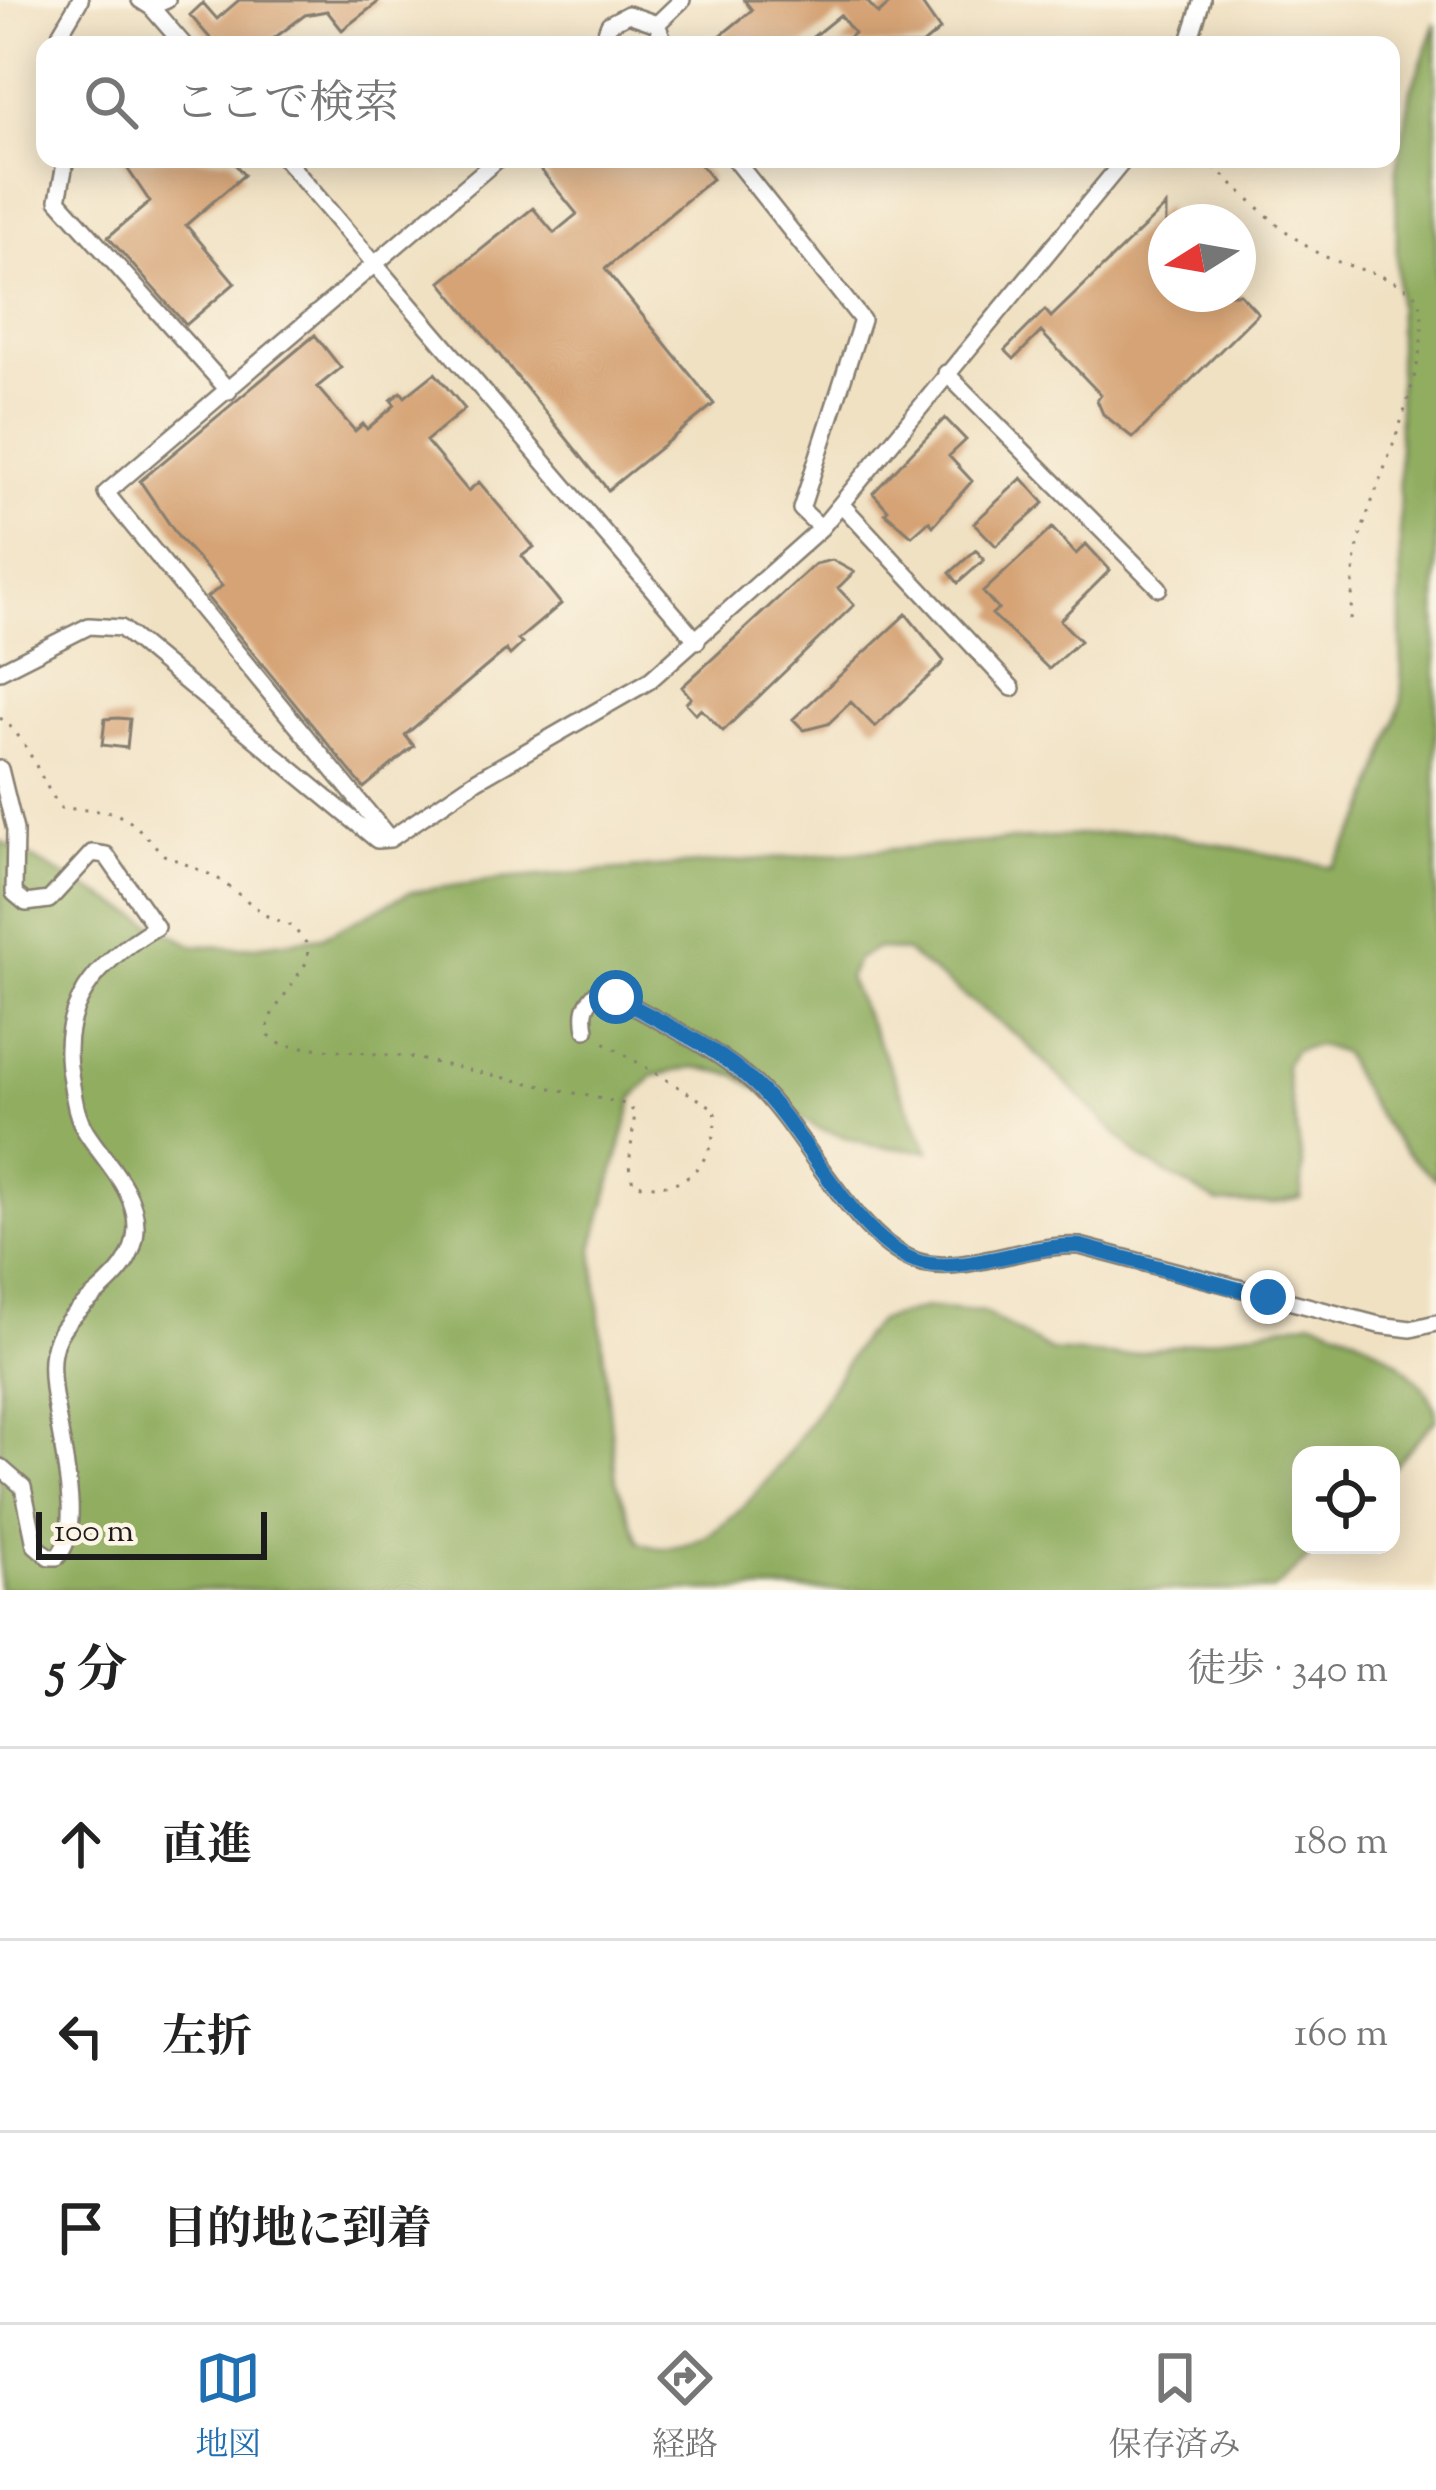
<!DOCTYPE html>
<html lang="ja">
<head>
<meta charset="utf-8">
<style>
  :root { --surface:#fff; --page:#f6f6f6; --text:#222; --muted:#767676; --line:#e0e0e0; --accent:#1f6fb2 }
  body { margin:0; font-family:"Sorts Mill Goudy","Noto Serif JP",serif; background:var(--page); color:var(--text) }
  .controls { position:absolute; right:36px; bottom:36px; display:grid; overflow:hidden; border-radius:24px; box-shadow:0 6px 30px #0003 }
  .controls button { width:108px; height:108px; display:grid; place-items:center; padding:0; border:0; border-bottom:3px solid var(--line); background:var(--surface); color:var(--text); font:60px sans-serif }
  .compass { position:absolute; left:1148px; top:204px; width:108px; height:108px; border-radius:50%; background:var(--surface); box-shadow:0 6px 30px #0003; rotate:259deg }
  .scale { position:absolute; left:36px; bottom:30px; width:231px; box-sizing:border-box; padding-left:12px; border:6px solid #1c1c1c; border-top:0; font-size:33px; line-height:42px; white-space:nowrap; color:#1c1c1c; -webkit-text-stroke:9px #fcf5e5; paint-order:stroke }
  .stop { position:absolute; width:36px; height:36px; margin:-27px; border:9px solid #1f6fb2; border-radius:50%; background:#fff }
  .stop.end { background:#1f6fb2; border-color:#fff; box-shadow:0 3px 12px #0008 }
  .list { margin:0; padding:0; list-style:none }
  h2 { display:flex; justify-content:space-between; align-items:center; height:156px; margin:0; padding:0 48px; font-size:51px }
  h2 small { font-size:39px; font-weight:400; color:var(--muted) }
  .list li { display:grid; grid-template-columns:78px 1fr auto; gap:36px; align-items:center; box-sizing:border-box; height:192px; padding:0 48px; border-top:3px solid var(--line) }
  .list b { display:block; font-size:45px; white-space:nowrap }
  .list em { font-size:39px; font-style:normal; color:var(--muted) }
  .icon { flex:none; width:66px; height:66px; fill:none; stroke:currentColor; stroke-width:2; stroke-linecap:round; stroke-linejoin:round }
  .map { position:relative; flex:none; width:1436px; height:1590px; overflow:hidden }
  .search { position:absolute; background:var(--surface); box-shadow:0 6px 30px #0003; left:36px; right:36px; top:36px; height:132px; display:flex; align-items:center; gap:30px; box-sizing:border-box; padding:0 42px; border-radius:24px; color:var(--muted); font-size:45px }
  .sheet { height:732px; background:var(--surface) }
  nav { display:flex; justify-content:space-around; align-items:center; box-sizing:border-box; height:168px; border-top:3px solid var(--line); background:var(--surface); font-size:33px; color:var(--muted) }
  nav a { display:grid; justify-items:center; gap:6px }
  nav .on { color:var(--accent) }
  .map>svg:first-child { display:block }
  .forest { fill:#90ad60; stroke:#56643e; stroke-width:3 }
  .building { fill:#d5a375 }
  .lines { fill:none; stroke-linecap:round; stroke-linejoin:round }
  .minor-casing { stroke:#867e70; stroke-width:20 }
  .path { stroke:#867e70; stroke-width:3; stroke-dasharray:3 9; stroke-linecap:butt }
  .minor { stroke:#fff; stroke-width:15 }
  .route { stroke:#1f6fb2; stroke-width:15 }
</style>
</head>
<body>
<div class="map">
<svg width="1436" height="1590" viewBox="0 0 1436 1590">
  <rect width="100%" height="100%" fill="#fcf5e5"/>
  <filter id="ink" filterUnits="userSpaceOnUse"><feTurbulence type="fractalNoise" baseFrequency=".00833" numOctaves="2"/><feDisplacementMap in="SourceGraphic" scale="24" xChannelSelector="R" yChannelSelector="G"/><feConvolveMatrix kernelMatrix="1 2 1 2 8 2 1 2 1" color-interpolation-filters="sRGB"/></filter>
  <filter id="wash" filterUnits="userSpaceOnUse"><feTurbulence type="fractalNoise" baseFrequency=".004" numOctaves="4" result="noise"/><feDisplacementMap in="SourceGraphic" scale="48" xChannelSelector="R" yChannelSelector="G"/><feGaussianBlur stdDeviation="2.7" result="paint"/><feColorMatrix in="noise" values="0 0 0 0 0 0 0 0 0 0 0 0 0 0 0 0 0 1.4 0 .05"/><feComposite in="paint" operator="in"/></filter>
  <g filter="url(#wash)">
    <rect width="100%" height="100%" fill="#f0e1c3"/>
    <path class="forest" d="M1436,23v1156c-43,-32 -70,-79 -93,-126l-25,-8 -23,5 -10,15 18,100 -2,33 -29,6 -54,-1 -76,-44 -122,-121 -114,-86 -28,-4 -21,11 -9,19 81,173 -55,-5 -57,-18 -81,-53 -41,-8 -42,9 -19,21 -41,151 23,232 23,62c89,42 182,-143 223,-204l16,-17 47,-13 58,4 68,39 71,5 190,-36c40,8 124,54 124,99l-45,50v-14h-90v90h21l-48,45h-1274v-749l192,104 47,3 83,-11 89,-45 91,-13 644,-49 186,37 33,-51 37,-115 -6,-527 15,-84z"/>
    <g id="blocks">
      <path class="building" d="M239,0h142l-39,30 -15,-19 -22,4 -40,30h-49l-26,-30 13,-12 14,16z
        M744,0h122l12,14 16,-14h25l21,30 -18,15h-82l14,-12 -14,-18 -37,30h-94l43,-35z
        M121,159h110l13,16 -58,50 49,58 -49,42 -78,-88 42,-35z
        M532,159h164l16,20 -107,90 109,135 -106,86 -167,-208 92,-74 21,25 23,-19z
        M1166,206v88h74l18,19 -125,125 -30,-24 -6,-14 4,-5 -60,-63 -27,27 -9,-9 40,-40 6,7z
        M315,335l26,33 -24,19 38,44 8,-7 4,5 28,-24 -4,-5 10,-8 4,5 30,-24 30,36 -39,32 42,50 11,-9 55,65 -12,9 39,48 -43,36 4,4 -12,11 -4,-5 -101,85 9,11 -50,42 -157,-191 15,-11 -43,-48 -39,-57z
        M945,418l21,22 -17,16 23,25 -39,45 -4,-5 -17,15 -27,-23 3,-3 -15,-17z
        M1022,478l22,25 -48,43 -22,-23z
        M1052,528l24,26 10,-10 24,26 -50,50 20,21 -31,28 -57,-55 6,-5 -15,-17z
        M976,550l8,10 -26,23 -8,-10z
        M832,560l22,12 -16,16 16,17 -131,126 -22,-22 -5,5 -10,-11 5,-5 -9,-11 133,-123z
        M906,614l38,47 -4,5 -65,61 -24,-25 -23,22 -24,6 -11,-11z
        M118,718l12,1 -3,29 -25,-3 3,-26z"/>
    </g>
  </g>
  <g filter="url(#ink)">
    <use href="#blocks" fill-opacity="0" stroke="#867e70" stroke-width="3"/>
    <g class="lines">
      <defs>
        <path id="minor" d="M140,0l11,7 16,-7
          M151,7l33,38
          M657,24l25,-24
          M67,45l-6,-13 19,-32
          M601,45l8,-21 19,-10 29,10 8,21
          M1188,45l14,-45
          M66,159l-8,41 171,191
          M285,159l412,482
          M734,159l128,161 -61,189 20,19
          M946,373l213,215
          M843,506l169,182
          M0,671l89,-45 32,2 256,212 13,-1 87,-59 172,-99 172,-153 304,-369
          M0,769l15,61 -1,63 12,10 23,-3 43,-47 14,2 50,72c-59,35 -100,79 -85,153 3,18 5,36 15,52 19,30 50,58 50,95 0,59 -73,73 -83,125 -10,47 40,168 4,205h-8l-14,-12 -12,-58 -23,-20
          M390,839l-284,-346 392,-334
          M586,1030c-3,-17 -2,-25 11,-38l19,5c46,26 101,51 140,88 49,47 97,153 160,176 45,16 113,-19 164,-15l299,79 32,4 25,-6"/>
      </defs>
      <use href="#minor" class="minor-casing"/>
      <path class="path" d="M1205,159c34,29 68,66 106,90 30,20 84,23 108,50 17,59 -42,179 -59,238 -7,26 -7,57 -10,83
        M0,718c30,21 38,61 61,90l52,4 21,12 30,31 52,22 51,39 26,11 14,17 1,16 -40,60 1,16 13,9 127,12 216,47 10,8 -6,54 4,17c54,14 85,-24 82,-74l-118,-71"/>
      <use href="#minor" class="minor"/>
    </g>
  </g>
  <g class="lines" filter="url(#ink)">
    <path class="route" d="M616,997c46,26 101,50 140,88 49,46 97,153 160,176 45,16 113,-18 164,-15l188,51"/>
  </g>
</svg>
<div class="controls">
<button><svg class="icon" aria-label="locate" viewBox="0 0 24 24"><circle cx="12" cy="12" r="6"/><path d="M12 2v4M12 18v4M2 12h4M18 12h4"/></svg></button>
</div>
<svg class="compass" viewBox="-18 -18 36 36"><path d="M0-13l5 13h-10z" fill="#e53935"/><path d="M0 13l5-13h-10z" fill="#767676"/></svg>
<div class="scale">100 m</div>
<div class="stop" style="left:616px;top:997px"></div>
<div class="stop end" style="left:1268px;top:1297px"></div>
<div class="search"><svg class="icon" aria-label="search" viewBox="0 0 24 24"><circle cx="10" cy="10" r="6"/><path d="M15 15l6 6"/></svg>ここで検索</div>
</div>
<section class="sheet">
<h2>5 分<small>徒歩 · 340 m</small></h2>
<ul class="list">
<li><svg class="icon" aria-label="ahead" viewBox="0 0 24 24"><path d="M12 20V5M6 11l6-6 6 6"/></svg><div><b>直進</b></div><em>180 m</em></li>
<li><svg class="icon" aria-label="left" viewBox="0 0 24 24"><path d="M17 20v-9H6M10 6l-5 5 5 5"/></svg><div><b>左折</b></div><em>160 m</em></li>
<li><svg class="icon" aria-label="arrive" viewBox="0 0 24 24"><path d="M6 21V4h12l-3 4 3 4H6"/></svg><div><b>目的地に到着</b></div></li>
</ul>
</section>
<nav>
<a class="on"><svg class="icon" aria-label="map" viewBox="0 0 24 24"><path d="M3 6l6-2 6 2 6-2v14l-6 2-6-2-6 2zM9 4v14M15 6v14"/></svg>地図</a>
<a><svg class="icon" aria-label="directions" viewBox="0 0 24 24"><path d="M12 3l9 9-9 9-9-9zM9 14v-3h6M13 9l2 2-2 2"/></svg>経路</a>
<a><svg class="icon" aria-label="saved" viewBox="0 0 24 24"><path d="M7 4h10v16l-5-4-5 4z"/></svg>保存済み</a>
</nav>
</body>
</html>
